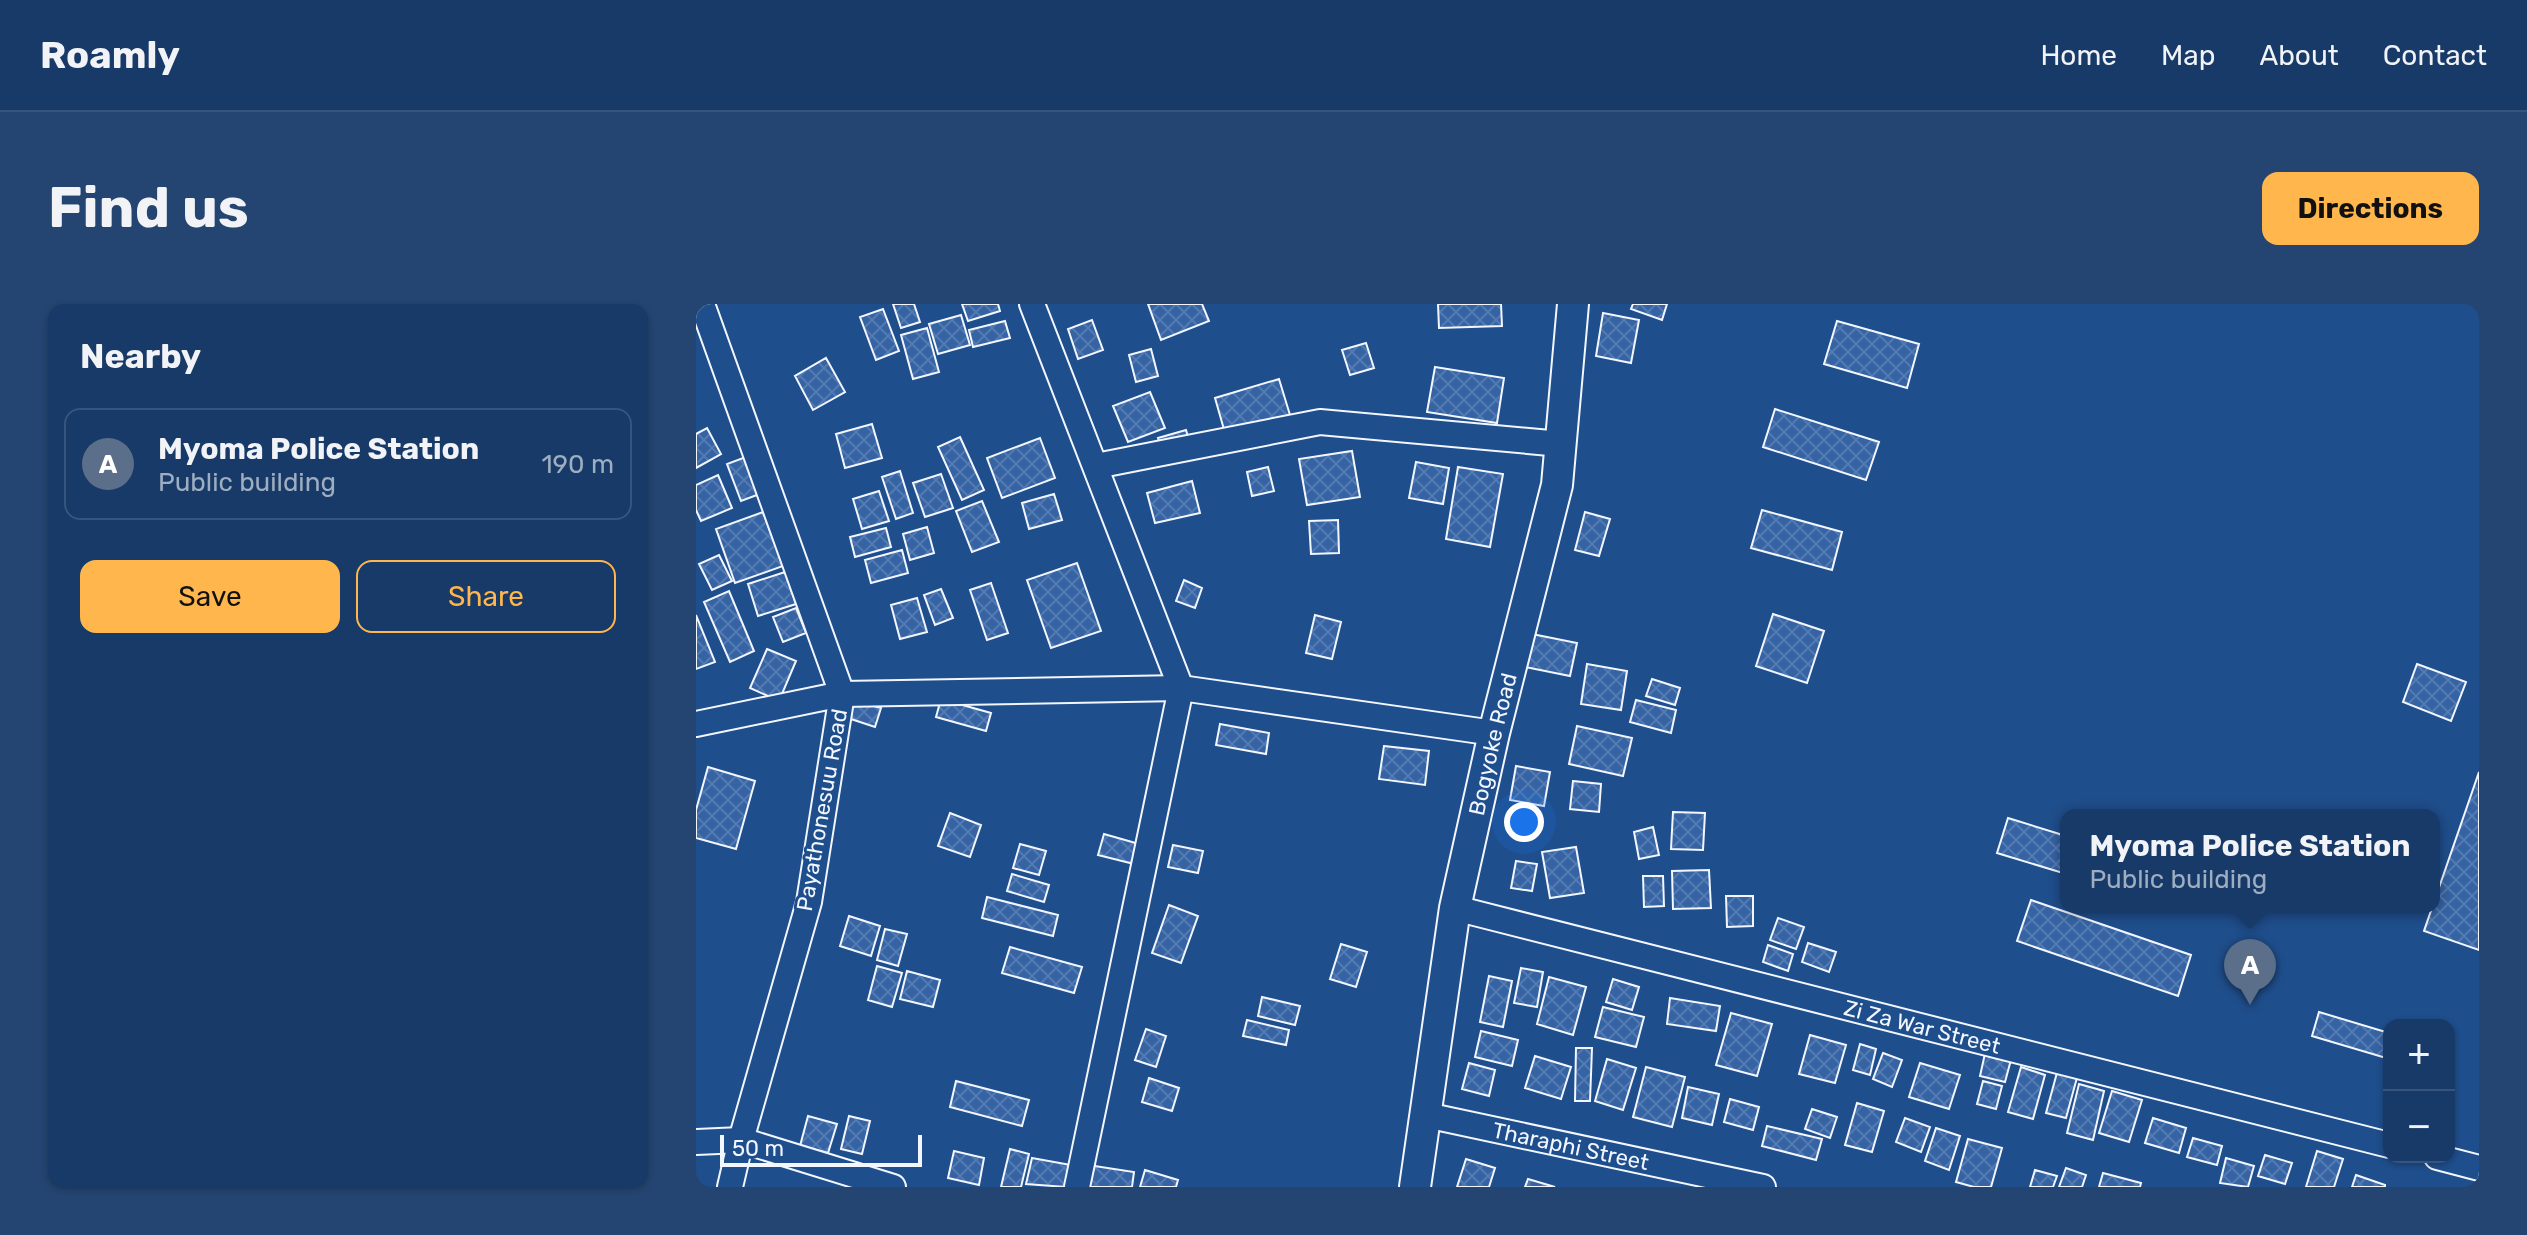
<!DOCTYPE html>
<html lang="en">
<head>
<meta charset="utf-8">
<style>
  :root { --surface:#173a69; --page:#244571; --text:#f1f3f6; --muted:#9eadc0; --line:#36547d; --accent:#ffb74d }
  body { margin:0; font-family:Rubik,sans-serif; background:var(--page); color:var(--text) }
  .controls { position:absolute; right:24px; bottom:24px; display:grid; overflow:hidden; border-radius:16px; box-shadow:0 2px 6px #0004 }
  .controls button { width:72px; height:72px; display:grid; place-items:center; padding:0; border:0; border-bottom:2px solid var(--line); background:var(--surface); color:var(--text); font:40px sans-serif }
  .scale { position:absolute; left:24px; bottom:20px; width:202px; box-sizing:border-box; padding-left:8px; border:4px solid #f2f6ff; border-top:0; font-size:22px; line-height:28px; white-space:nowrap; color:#f2f6ff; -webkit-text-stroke:6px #1f4e8c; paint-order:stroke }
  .you { position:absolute; left:828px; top:518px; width:28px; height:28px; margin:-20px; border:6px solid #fff; border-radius:50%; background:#1a73e8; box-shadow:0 0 0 12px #1a73e833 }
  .badge { display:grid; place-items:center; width:52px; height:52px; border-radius:50%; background:var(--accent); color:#fff; font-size:26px; font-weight:700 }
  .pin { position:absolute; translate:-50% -66px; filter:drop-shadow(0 2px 4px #0008) }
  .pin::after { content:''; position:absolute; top:42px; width:28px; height:24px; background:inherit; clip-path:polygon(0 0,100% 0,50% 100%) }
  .popup { position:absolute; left:1364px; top:505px; width:380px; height:104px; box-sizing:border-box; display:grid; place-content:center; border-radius:16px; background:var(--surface); filter:drop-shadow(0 2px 6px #0005); font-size:26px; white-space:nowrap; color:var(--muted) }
  .popup b { font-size:30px; color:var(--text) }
  .popup::after { content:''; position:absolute; left:50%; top:100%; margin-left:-16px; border:16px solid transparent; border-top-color:var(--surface) }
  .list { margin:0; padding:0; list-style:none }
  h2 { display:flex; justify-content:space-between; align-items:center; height:104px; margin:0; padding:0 32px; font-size:34px }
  h2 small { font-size:26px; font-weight:400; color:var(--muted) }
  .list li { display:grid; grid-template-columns:52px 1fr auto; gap:24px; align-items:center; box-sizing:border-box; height:112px; margin:0 16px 16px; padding:0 16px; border:2px solid var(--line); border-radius:16px }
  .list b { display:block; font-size:30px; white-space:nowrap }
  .list p { margin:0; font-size:26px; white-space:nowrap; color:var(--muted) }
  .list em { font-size:26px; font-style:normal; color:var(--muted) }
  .actions { display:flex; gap:16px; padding:24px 32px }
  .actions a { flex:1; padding:18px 0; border:2px solid var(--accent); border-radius:16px; text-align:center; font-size:28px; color:var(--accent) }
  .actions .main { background:var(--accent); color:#111 }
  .map { position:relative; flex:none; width:1783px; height:883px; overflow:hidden; border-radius:16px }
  header { display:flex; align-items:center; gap:48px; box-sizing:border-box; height:112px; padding:0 40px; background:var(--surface); border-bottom:2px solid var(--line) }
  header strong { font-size:38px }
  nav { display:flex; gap:44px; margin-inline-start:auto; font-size:28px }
  .intro { display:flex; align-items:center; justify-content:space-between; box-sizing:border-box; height:192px; padding:0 48px }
  h1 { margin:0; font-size:56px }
  .button { padding:20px 36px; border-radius:16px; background:var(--accent); color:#111; font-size:28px; font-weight:700 }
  main { display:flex; gap:48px; padding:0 48px }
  aside { flex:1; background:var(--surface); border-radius:16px; box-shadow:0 2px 6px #0004 }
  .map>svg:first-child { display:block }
  .building { fill:url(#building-cross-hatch); stroke:#f2f6ff; stroke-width:2 }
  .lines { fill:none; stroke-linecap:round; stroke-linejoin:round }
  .minor-casing { stroke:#f2f6ff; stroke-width:28 }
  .tertiary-casing { stroke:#f2f6ff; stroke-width:34 }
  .minor { stroke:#1f4e8c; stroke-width:24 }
  .tertiary { stroke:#1f4e8c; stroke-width:30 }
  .labels { text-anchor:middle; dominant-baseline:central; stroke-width:6; stroke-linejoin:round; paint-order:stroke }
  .street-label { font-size:22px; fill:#f2f6ff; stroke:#1f4e8c }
</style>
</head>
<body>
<header>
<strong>Roamly</strong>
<nav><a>Home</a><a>Map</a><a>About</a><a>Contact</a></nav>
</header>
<div class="intro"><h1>Find us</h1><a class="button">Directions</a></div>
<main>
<aside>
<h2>Nearby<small></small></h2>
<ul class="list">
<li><span class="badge" style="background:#5c6f8a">A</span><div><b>Myoma Police Station</b><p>Public building</p></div><em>190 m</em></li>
</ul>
<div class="actions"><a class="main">Save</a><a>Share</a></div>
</aside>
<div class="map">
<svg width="1783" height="883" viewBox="0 0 1783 883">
  <defs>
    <pattern id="building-cross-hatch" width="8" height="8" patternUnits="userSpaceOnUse" patternTransform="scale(2)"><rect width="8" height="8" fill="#3563a3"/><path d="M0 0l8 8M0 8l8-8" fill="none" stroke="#537ab1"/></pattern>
  </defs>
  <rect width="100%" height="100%" fill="#1f4e8c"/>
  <path class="building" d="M197,0h21l6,18 -19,6z
    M266,0h36l2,7 -32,10z
    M452,0h54l7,17 -48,19z
    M742,0h63l1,22 -63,2z
    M937,0h34l-5,16 -31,-11z
    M187,5l16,42 -23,9 -16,-43z
    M907,9l36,7 -8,43 -35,-7z
    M265,11l9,30 -32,9 -9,-30z
    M396,16l11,30 -25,9 -10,-30z
    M309,17l5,17 -37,9 -4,-17z
    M1141,17l82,23 -12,44 -83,-24z
    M231,24l12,44 -26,7 -12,-44z
    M670,39l8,25 -24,7 -8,-25z
    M455,45l7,27 -22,6 -7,-27z
    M130,54l19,34 -32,18 -18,-34z
    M739,63l69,11 -7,45 -70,-11z
    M583,75l11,36 -65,18 -10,-35z
    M454,88l15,36 -37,14 -15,-36z
    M1079,105l104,33 -13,38 -103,-33z
    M176,120l10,34 -37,10 -9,-34z
    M11,124l14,26 -25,14v-34z
    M490,126l6,20 -27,9 -7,-21z
    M264,133l24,53 -22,10 -24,-53z
    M344,134l15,40 -53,20 -15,-40z
    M656,147l8,46 -53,8 -8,-46z
    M55,151l14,37 -24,9 -14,-37z
    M720,158l33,6 -6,36 -34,-6z
    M572,163l6,24 -22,5 -5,-24z
    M762,163l45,7 -13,73 -44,-8z
    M204,167l13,42 -17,6 -14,-42z
    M245,170l12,34 -28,9 -12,-34z
    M22,171l14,33 -31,13 -5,-11v-25z
    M496,177l8,32 -45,10 -8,-30z
    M183,187l10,30 -27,8 -9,-30z
    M358,190l8,26 -33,9 -7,-26z
    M286,197l17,41 -27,10 -16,-41z
    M1066,206l80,22 -10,38 -81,-22z
    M67,208l20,54 -48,17 -19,-54z
    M889,208l25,7 -11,37 -24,-6z
    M642,216l1,33 -28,1 -2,-33z
    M231,223l7,26 -24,7 -7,-26z
    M190,224l5,19 -36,10 -5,-20z
    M206,246l6,23 -37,10 -6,-23z
    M23,251l13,26 -20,9 -13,-26z
    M381,259l24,68 -50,17 -24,-68z
    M89,268l11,32 -38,12 -10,-32z
    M488,276l18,8 -7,20 -19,-7z
    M295,279l17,50 -21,7 -17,-50z
    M245,285l12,29 -18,7 -11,-30z
    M33,287l25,60 -24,11 -26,-60z
    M221,294l10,34 -27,7 -9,-34z
    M100,304l10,25 -23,9 -10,-25z
    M1077,310l51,17 -17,52 -51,-17z
    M0,311l19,47 -19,7z
    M619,311l26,7 -9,37 -26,-6z
    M831,329l50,10 -7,33 -50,-10z
    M71,345l29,12 -17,40 -29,-13z
    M891,360l40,7 -6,39 -40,-6z
    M1721,360l49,18 -15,39 -48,-19z
    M956,375l28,9 -5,17 -29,-9z
    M155,395l30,9 -6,19 -30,-10z
    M245,395l50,14 -5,18 -50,-14z
    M940,396l40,10 -5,23 -41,-11z
    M524,420l49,9 -3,21 -50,-9z
    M881,422l55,12 -9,38 -54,-12z
    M688,442l45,5 -4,34 -46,-6z
    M820,462l34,6 -6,34 -34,-6z
    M12,463l47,14 -19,68 -40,-11v-28z
    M1783,468v178l-55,-19z
    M877,477l28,3 -2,28 -29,-3z
    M977,508l32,1 -2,37 -32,-1z
    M254,509l31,12 -11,32 -32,-11z
    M1312,514l58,18v38l-69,-21z
    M957,523l6,28 -20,4 -5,-27z
    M408,530l35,10 -5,20 -36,-9z
    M324,540l26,7 -7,24 -26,-7z
    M477,541l30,6 -5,22 -30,-6z
    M880,543l8,46 -34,5 -8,-46z
    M820,557l21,3 -5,27 -21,-3z
    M1013,566l2,38 -38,1 -1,-38z
    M316,570l37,11 -5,17 -37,-11z
    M947,572h20l1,30 -20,1z
    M1030,592h27v30l-26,1z
    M291,593l71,18 -5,21 -71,-18z
    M1335,596l160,55 -13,41 -161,-55z
    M473,601l29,11 -17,47 -29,-10z
    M153,612l31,10 -9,30 -31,-10z
    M1082,614l26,9 -8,22 -26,-9z
    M189,625l22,5 -9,32 -21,-6z
    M1112,639l28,9 -7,20 -27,-10z
    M645,640l26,8 -11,35 -26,-8z
    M1072,641l25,9 -5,17 -25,-9z
    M314,643l72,20 -8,26 -72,-20z
    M181,662l25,7 -10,34 -24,-7z
    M825,664l22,4 -6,35 -23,-4z
    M211,667l33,9 -7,27 -33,-8z
    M793,672l23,5 -9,46 -23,-5z
    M853,673l37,10 -13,48 -36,-11z
    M917,675l26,8 -7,23 -26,-8z
    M566,693l38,9 -5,19 -37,-9z
    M974,694l50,8 -4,25 -49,-7z
    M907,703l41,10 -8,30 -41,-10z
    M1623,708l70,21 -3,25 -74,-22z
    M1035,709l41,11 -15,52 -41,-11z
    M551,716l42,10 -3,15 -43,-9z
    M450,725l20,7 -10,31 -21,-7z
    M785,727l37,9 -6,26 -37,-9z
    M1114,731l36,10 -11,38 -36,-9z
    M1164,740l16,5 -6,26 -17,-5z
    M880,744h16l-2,53h-15z
    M1290,745l26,7 -7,26 -25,-6z
    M1187,749l19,7 -10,27 -19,-8z
    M839,752l36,11 -10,32 -36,-11z
    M911,755l29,9 -13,42 -28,-9z
    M773,759l26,7 -6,26 -27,-7z
    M1224,759l40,12 -11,34 -40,-12z
    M950,763l39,10 -13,50 -39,-10z
    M1325,763l24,8 -12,44 -25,-7z
    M1362,765l20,5 -12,44 -20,-5z
    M453,774l30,10 -7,23 -30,-9z
    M260,777l73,19 -7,26 -72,-19z
    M1287,777l19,5 -6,23 -19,-5z
    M1383,780l25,7 -11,49 -26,-7z
    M992,783l31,7 -7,31 -30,-7z
    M1416,787l30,9 -13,42 -30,-9z
    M1034,795l29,8 -6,23 -29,-8z
    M1161,799l27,8 -12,41 -27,-7z
    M1116,805l25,8 -7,21 -25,-9z
    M112,812l29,8 -9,29 -28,-7z
    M153,812l21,5 -8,33 -21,-5z
    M1209,814l25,9 -9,25 -25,-10z
    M1457,814l33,10 -7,25 -34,-10z
    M1071,822l55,13 -6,21 -54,-14z
    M1240,824l24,8 -11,34 -24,-9z
    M1497,834l29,8 -5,19 -30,-8z
    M1272,835l34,9 -11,39h-17l-18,-5z
    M314,845l19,5 -8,33h-20z
    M258,847l30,7 -5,27 -31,-7z
    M1621,847l26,8 -9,28h-28z
    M1569,851l27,8 -7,21 -27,-8z
    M336,854l39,7 -5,22 -40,-3z
    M1530,854l28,8 -6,21 -28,-4z
    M770,855l29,9 -6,19h-32z
    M392,861l46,7 -2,15h-47z
    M1370,864l20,7 -4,12h-23z
    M449,866l33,10 -2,7h-36z
    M1339,866l22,6 -4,11h-23z
    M1407,869l38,10 -1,4h-41z
    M1660,871l29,10v2h-33z
    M832,875l27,8h-30z"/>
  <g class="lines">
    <defs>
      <g id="minor">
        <path d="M6,0l140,390 -33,208 -68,238 -11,47"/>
        <path d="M336,0l149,384 -104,499"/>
        <path d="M400,162l224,-44 241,22"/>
        <path d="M0,420l146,-30 339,-6 313,45"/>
        <path id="s1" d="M759,604l934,237"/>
        <path id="s2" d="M730,811l337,72"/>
        <path d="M0,838l45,-2 152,47"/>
        <path d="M1741,853l42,11"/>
      </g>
      <g id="tertiary">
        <path id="s3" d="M719,883l40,-279 39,-175 63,-248 16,-181"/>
      </g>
    </defs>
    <use href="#minor" class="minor-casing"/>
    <use href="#tertiary" class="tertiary-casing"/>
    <use href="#minor" class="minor"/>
    <use href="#tertiary" class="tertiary"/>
  </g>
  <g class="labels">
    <g class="street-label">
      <text stroke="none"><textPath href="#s3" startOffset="450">Bogyoke Road</textPath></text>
      <text transform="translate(126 506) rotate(-80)">Payathonesuu Road</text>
      <text stroke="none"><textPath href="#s1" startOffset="482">Zi Za War Street</textPath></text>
      <text stroke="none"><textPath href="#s2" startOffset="148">Tharaphi Street</textPath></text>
    </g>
  </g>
</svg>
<div class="controls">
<button>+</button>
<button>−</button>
</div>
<div class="scale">50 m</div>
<div class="you"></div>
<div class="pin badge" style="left:1554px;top:701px;background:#5c6f8a">A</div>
<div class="popup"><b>Myoma Police Station</b>Public building</div>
</div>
</main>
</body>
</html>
